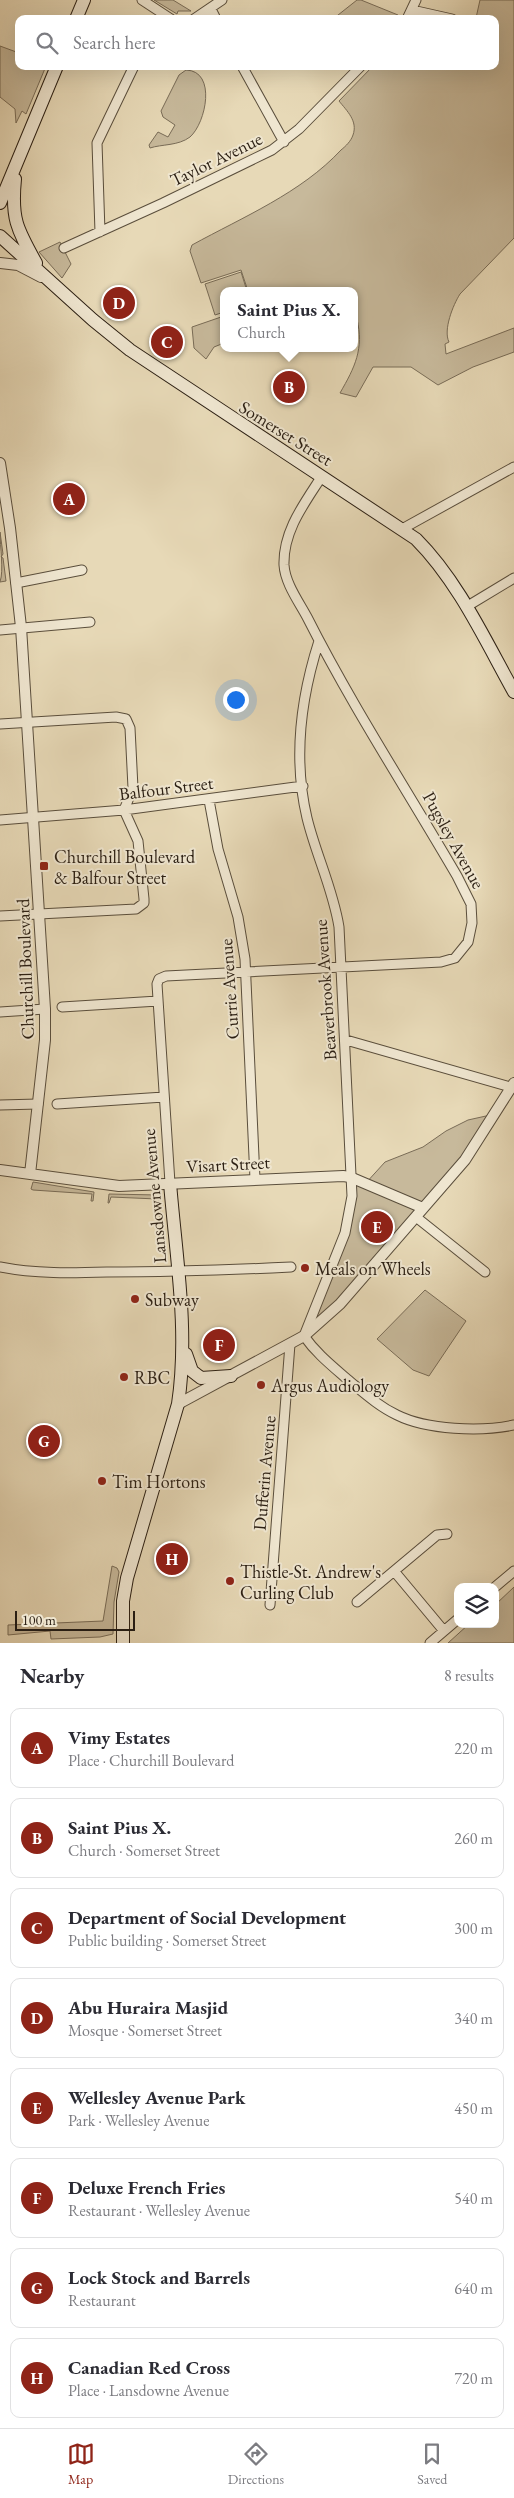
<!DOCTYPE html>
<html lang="en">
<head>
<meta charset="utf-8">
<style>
  :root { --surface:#fff; --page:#f7f7f7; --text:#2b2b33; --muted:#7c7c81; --line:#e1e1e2; --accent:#8f2418 }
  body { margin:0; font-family:"EB Garamond",serif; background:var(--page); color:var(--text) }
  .controls { position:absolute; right:15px; bottom:15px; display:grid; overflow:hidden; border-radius:10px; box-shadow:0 5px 20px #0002 }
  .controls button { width:45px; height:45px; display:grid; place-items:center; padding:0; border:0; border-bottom:1px solid var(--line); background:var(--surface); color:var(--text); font:25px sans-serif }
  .scale { position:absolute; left:15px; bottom:12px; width:120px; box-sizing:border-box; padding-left:5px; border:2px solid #2b1f13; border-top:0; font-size:14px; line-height:18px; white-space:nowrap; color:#2b1f13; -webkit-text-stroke:4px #efe6d0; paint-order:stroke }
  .you { position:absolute; left:235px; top:699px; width:18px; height:18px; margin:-12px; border:4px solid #fff; border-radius:50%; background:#1a73e8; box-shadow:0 0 0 8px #1a73e833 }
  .badge { display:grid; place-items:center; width:32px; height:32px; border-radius:50%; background:var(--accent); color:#fff; font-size:16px; font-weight:700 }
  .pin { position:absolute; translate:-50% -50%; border:2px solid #fff; box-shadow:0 1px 5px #0006 }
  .popup { position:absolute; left:220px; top:287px; width:138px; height:65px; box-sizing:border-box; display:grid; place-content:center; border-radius:10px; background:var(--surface); filter:drop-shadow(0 1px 4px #0005); font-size:16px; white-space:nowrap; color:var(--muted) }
  .popup b { font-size:19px; color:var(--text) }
  .popup::after { content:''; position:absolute; left:50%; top:100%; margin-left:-10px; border:10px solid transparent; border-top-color:var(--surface) }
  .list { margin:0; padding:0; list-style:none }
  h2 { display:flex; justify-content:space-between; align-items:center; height:65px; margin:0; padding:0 20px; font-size:21px }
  h2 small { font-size:16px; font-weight:400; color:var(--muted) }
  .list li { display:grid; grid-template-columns:32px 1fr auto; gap:15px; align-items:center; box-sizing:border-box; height:80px; margin:0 10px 10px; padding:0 10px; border:1px solid var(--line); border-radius:10px }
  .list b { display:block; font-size:19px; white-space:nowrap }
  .list p { margin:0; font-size:16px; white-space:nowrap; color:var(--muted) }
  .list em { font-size:16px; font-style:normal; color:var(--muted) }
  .icon { flex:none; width:28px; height:28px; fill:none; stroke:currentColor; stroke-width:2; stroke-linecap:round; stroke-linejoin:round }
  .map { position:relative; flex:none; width:514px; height:1643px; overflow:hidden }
  .search { position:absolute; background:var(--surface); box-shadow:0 5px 20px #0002; left:15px; right:15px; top:15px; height:55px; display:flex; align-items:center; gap:12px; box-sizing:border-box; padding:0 18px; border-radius:10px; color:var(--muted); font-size:19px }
  .sheet { height:785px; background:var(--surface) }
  nav { display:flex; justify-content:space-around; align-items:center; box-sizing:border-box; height:70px; border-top:1px solid var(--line); background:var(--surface); font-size:14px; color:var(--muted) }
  nav a { display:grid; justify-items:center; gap:2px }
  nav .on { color:var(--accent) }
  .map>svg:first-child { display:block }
  .green { fill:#c7b99b; stroke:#796c57 }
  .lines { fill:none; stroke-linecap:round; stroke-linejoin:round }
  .minor-casing { stroke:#5a4e3c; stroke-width:11 }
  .tertiary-casing { stroke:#5a4e3c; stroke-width:12 }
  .secondary-casing { stroke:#2b1f13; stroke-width:14 }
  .minor { stroke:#efe6d0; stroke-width:9 }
  .tertiary { stroke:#efe6d0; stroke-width:10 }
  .secondary { stroke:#efe6d0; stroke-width:12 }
  .poi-dot { fill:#8f2418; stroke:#efe6d0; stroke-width:2 }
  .labels { text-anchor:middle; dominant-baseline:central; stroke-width:4; stroke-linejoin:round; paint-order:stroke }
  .street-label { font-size:18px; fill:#2b1f13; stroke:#efe6d0 }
  .poi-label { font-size:18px; fill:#2b1f13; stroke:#efe6d0; text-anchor:start }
</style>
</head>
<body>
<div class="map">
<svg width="514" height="1643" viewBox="0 0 514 1643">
  <rect width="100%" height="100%" fill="#e7d9b7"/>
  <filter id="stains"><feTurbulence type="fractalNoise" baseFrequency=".004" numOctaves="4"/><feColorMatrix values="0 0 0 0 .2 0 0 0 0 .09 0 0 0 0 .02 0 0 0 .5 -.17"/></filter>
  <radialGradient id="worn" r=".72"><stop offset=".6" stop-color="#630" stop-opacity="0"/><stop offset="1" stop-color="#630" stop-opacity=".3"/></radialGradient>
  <path class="green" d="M154,0h19l18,11h-13l-1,3z
    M357,0h4l37,15 -3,4h-62z
    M480,0h34v238l-54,56c-7,11 -17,36 -11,48l-4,2 1,10 68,-26v24l-41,15 -35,18 -27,-18h-38l-17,30 -16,-4c15,-26 24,-44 17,-74h-3v-28h-106l-7,-21 -40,13 -11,-32 2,-6c51,-28 109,-52 149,-95 5,-4 10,-9 12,-15 5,-14 -6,-24 -14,-34l34,-35h122v-47l-19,-1z
    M0,46l19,7v13h27l-20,48 -4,-3 -6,12 -1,-14 -15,-12z
    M186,70c31,1 20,53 4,67 -12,9 -28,7 -40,11l-1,-3 9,-13 10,5 7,-12 -12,-8 -2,-6 18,-36z
    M60,242l11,22 -9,14 -23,-26z
    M241,272l6,19h-23v21l-9,3 -10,-31z
    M224,316v27l-10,4 -8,12 -12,-11 -2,-21z
    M0,532l3,22 -2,3 2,1 3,23 -6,1c4,-12 0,-35 0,-50z
    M495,1114l-44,64 -147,158 41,-103 5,-56 15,7 20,-22 38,-15 23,-16 22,-11z
    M33,1182l61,10 -1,9h-2l1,-7 -59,-4 -2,-1z
    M109,1194l49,1 9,65 -8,1 6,-3 -8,-59 -46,-2 -2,6h-1z
    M425,1290l41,31 -37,55 -16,-6 -36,-31z
    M112,1566l5,2 2,4 -5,30 -1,32 -13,3 -49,2 -1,-8 -42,4v-10l95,-4z
    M514,1587v56h-66l21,-19h26v-19z"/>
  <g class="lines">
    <defs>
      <path id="minor" d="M142,0l29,19
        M211,9l5,10
        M412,10l40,9
        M194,19l28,-19
        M407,19l9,-19
        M242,66l42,76
        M100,232l-3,-89 37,-77
        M64,248l99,-45 109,-53 27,-21 62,-63
        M402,529l112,-62
        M16,583l66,-13
        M466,607l48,-29
        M0,630l90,-8
        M319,641c-18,56 -26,118 -12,177 9,37 26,71 32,109l13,269 -7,37 -41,103c12,17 27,29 43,43 16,13 31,27 50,36 30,15 84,17 117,10
        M0,724l116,-7 10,2 4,9 3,60 -9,22 14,31 6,58v4l-8,6 -136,7
        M209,800l9,49 20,68 7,42 10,220
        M0,820l124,-10 179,-24
        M62,1007l96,-6
        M0,1012l45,-3
        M346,1040l168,48
        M57,1104l107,-7
        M0,1105l38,-1
        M170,1183l-13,-199 2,-5 7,-3 275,-14 14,-4 13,-16 4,-19 -1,-19 -14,-28c-50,-86 -105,-170 -150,-259 -8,-15 -22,-34 -23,-52 -1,-34 20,-61 38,-89
        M416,1217l69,55
        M0,1267c35,7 72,6 107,5 61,0 122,-2 184,-5
        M394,1571l50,60
        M495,1587l19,-16
        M357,1602l80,-67 10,-1
        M270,1605l20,-261
        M430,1643l28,-24"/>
      <path id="tertiary" d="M0,263l18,2 23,12
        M0,463l10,65 11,99 24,382v31l-15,134
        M0,1170l119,16 224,-10 7,1 73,31
        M178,1404l126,-68 36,-32 125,-144 49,-77"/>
      <path id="secondary" d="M76,19l8,-19
        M15,179c-4,40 2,50 21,84
        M0,203l57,-137
        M0,236l93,84 37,30 286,189c42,42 69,101 98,153
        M186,1354l6,17 9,7 30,-2
        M123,1643v-42l4,-23 51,-174c11,-73 -2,-147 -8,-221"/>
    </defs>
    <use href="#minor" class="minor-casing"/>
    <use href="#tertiary" class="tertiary-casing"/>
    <use href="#secondary" class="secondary-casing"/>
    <use href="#minor" class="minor"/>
    <use href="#tertiary" class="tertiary"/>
    <use href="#secondary" class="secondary"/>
  </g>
  <g class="poi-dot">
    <rect x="39" y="861" width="10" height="10" rx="2.5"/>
    <circle cx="305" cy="1268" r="5"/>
    <circle cx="135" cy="1299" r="5"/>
    <circle cx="124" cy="1377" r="5"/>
    <circle cx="261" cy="1385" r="5"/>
    <circle cx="102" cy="1481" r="5"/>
    <circle cx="230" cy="1581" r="5"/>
  </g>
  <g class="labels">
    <g class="street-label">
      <text transform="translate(216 159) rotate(-26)">Taylor Avenue</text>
      <text transform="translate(286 433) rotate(32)">Somerset Street</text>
      <text transform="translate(166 788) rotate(-7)">Balfour Street</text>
      <text transform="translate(454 840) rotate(61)">Pugsley Avenue</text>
      <text transform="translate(25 969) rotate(-92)">Churchill Boulevard</text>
      <text transform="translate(229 989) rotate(-94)">Currie Avenue</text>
      <text transform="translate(325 990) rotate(-94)">Beaverbrook Avenue</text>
      <text transform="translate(228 1164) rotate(-3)">Visart Street</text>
      <text transform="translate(154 1196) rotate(-95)">Lansdowne Avenue</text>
      <text transform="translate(264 1473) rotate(-85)">Dufferin Avenue</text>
    </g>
    <g class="poi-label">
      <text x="54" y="856">Churchill Boulevard<tspan x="54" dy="21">&amp; Balfour Street</tspan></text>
      <text x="315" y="1268">Meals on Wheels</text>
      <text x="145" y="1299">Subway</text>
      <text x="134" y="1377">RBC</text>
      <text x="271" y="1385">Argus Audiology</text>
      <text x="112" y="1481">Tim Hortons</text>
      <text x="240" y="1571">Thistle-St. Andrew's<tspan x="240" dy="21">Curling Club</tspan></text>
    </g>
  </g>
  <rect width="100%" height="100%" filter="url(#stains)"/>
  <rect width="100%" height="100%" fill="url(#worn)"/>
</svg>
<div class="controls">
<button><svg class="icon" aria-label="layers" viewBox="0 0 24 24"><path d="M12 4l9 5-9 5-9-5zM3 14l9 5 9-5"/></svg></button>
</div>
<div class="scale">100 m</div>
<div class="you"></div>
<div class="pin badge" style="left:69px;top:499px">A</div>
<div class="pin badge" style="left:289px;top:387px">B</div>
<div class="popup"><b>Saint Pius X.</b>Church</div>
<div class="pin badge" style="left:167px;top:342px">C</div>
<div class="pin badge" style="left:119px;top:303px">D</div>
<div class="pin badge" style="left:377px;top:1227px">E</div>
<div class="pin badge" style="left:219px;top:1345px">F</div>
<div class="pin badge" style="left:44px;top:1441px">G</div>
<div class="pin badge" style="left:172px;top:1559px">H</div>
<div class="search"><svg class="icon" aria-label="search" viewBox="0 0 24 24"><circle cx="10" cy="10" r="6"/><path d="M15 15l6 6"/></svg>Search here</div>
</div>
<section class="sheet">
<h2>Nearby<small>8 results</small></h2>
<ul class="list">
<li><span class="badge">A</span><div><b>Vimy Estates</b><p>Place · Churchill Boulevard</p></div><em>220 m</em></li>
<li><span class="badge">B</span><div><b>Saint Pius X.</b><p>Church · Somerset Street</p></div><em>260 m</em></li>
<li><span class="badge">C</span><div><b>Department of Social Development</b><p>Public building · Somerset Street</p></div><em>300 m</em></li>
<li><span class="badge">D</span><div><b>Abu Huraira Masjid</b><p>Mosque · Somerset Street</p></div><em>340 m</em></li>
<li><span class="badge">E</span><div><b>Wellesley Avenue Park</b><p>Park · Wellesley Avenue</p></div><em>450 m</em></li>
<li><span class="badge">F</span><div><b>Deluxe French Fries</b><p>Restaurant · Wellesley Avenue</p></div><em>540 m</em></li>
<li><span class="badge">G</span><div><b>Lock Stock and Barrels</b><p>Restaurant</p></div><em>640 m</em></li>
<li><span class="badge">H</span><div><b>Canadian Red Cross</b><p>Place · Lansdowne Avenue</p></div><em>720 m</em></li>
</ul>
</section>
<nav>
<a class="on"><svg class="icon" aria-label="map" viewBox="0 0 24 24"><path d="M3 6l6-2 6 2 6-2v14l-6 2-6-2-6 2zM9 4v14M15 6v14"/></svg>Map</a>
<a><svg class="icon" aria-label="directions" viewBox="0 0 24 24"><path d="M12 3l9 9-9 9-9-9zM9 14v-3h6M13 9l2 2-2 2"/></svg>Directions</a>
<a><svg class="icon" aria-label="saved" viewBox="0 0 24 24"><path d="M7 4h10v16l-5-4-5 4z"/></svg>Saved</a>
</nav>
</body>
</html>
